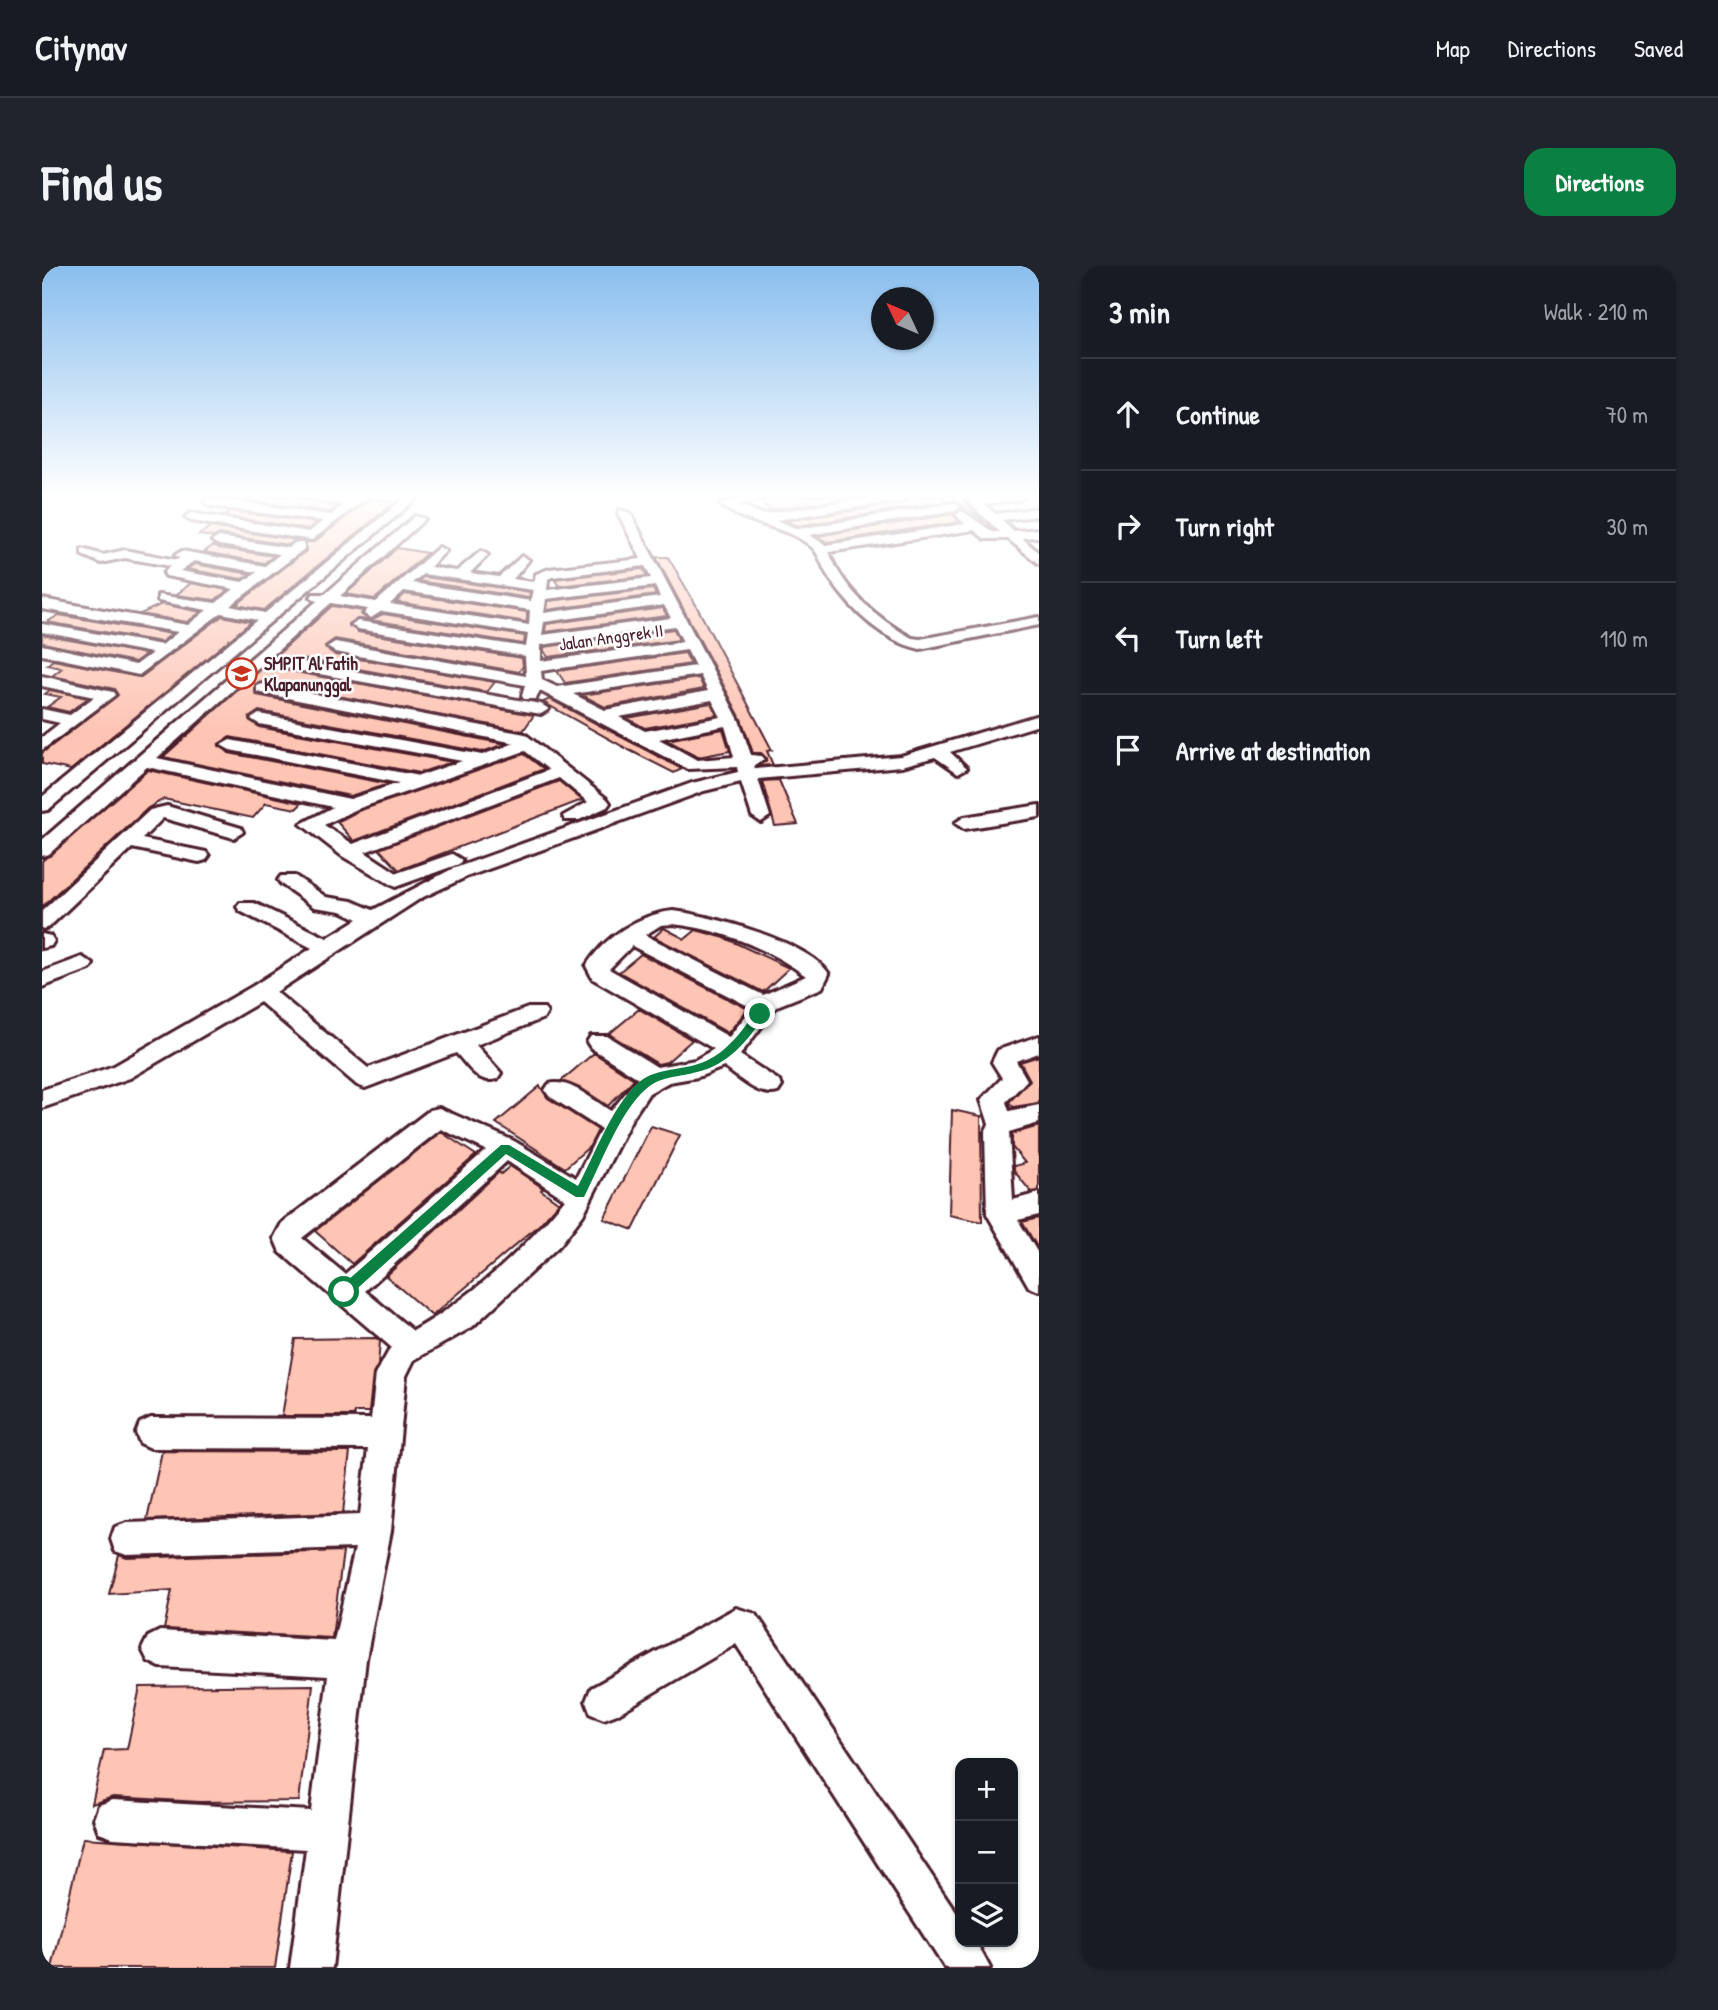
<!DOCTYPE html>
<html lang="en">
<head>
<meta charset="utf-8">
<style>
  :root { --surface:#171b24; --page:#20242c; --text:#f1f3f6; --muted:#9ea1a6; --line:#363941; --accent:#0b8043 }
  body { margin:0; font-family:"Patrick Hand",sans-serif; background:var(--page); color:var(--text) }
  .controls { position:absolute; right:21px; bottom:21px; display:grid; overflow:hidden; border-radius:14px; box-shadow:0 2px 5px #0004 }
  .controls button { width:63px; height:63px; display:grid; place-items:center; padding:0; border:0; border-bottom:2px solid var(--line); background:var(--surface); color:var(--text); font:35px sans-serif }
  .compass { position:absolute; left:829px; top:21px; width:63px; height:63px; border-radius:50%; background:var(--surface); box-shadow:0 2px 5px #0004; rotate:314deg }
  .stop { position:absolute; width:21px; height:21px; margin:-16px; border:5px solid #0b8043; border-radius:50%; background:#fff }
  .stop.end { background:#0b8043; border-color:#fff; box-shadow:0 2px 7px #0008 }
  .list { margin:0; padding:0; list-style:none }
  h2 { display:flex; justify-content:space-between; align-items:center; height:91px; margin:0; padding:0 28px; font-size:30px }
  h2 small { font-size:23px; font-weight:400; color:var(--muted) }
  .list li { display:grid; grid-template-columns:46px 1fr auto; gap:21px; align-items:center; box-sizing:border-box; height:112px; padding:0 28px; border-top:2px solid var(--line) }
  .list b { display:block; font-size:26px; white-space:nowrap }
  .list em { font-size:23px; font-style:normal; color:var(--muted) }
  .icon { flex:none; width:38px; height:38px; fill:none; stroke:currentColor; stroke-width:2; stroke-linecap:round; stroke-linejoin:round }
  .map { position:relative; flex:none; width:997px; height:1702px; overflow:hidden; border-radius:21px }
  header { display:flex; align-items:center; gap:42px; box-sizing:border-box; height:98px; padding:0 35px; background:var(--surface); border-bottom:2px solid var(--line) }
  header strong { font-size:33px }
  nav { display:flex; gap:38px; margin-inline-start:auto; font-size:24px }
  .intro { display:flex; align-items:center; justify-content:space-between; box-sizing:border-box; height:168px; padding:0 42px }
  h1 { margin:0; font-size:49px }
  .button { padding:18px 32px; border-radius:21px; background:var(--accent); color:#fff; font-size:24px; font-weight:700 }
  main { display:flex; gap:42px; padding:0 42px }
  aside { flex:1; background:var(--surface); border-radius:21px; box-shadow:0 2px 5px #0004 }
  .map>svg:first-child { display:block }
  .building { fill:#fec4b4; stroke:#4a1f2b; stroke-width:2 }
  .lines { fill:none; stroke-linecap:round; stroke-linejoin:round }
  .street-casing { stroke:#4a1f2b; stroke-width:6 }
  .street { fill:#fff; fill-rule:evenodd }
  .route { fill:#0b8043 }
  .labels { text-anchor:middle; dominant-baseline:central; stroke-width:5; stroke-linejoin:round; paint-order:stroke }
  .far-street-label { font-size:18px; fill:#4a1f2b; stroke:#fff }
  .far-poi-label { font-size:18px; font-weight:bold; fill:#4a1f2b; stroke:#fff; text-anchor:start }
</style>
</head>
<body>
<header>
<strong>Citynav</strong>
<nav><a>Map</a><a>Directions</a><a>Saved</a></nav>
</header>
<div class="intro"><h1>Find us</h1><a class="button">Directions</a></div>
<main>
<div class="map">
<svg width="997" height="1702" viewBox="0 0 997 1702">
  <rect width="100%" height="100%" fill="#fff"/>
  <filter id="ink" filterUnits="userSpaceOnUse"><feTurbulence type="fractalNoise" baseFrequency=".0143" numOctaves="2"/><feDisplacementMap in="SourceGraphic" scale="14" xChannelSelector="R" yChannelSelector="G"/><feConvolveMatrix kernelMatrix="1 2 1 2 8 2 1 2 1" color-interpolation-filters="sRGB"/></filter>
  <g filter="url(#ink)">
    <path class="building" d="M211,230h41l43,11 -7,5 -84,-12z
      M739,230h84l-94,14 -11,-8z
      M869,230h48l26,26 -31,-22 -156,26 -12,-5 117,-18z
      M329,232l24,4 -131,108 -28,-5 70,-54v-9h8z
      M188,245l86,12 -8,6 -84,-13z
      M912,248l5,8 -132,20 -10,-6z
      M168,261l87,13 -9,5 -69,-11 -5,3 -15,-2z
      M172,279l5,3 55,8 -10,7 -60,-11z
      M355,282l30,5 -52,46 -29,-5z
      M614,291h12l28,48 76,145 -5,1 6,14 -15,1 8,-8 -5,-5h-8l-12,-34z
      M153,298l55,10 -8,5 -55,-10z
      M601,303l4,7 -88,10 -5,-7z
      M382,311l106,15 -1,6 -111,-17z
      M149,317l37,7 -13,10 -39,-5z
      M611,323l3,6 -109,15 1,-9z
      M363,328l122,18v10l-131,-20z
      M120,338l39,8 -14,10 -47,-8z
      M290,340l31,5 -2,3 8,6 -12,-1 -8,5 9,8 164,26 1,8 -4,6 -184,-33 -10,7 10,9 160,27 -8,10 -196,-35 -7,4v9l250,45 -11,16 -261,-49 -7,2 1,11 249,49 -23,8 -223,-41 -10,7 10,9 193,35 -33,11 -189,-36 -11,7 10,9 160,31 -39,12 -187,-39z
      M621,342l4,8 -122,16 1,-8z
      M341,348l142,22 -1,8 -154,-24z
      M17,349l113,19 -11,8 -114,-20z
      M180,350l29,6 -180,148 -29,-6v-11l76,-58 -4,-6 -62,-13 10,-8 -15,-3 6,-5 88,17z
      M632,363l5,11 -131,17 -4,-6v-4z
      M0,369l104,19 -11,8 -93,-19z
      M643,387l6,11 -126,19 -8,-12z
      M657,412l5,11 -99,18 -23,-12z
      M8,424l38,8 -19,14 -22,-5 14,-10 -16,-3z
      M508,433l132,70 -8,4 -43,-22 -88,-49z
      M669,437l6,12 -72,13 -18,-10z
      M681,463l7,22 -32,6 -31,-17z
      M482,488l20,15 -190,72 -17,-19 21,-11z
      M106,504l154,33 -6,6 -30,-6 -13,15 -89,-19 -16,9 -106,99v-46z
      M737,514l8,19 11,25 -23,2 -13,-45z
      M517,515l23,19 -183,70 -20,-21z
      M622,662l21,11 11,-9 29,8 64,30 -26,24 -109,-55z
      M599,688l107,55 -20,24 -109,-61z
      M597,743l53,31 -25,22 -9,2 -49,-30z
      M552,787l40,26 -26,27 -26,-17 -21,-8z
      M997,790v47l-26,4 -4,-5 21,-22 -10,-18z
      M498,820l8,12 50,32 -8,16 -25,22 -69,-45z
      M910,844l29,6 1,106 -33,-7z
      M609,860l29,9 -47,95 -29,-11z
      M997,860v65l-8,1 -17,-21v-5l11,-3 -13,-16v-13z
      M399,866l35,23 -124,109 -37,-33z
      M468,900l33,22 -2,2 18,13 -20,22 -107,91 -46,-40 113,-104 2,2z
      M997,952v32l-17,-28z
      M334,1072l4,3 -2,24 -5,9 -4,38h-15v4h-72l13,-77z
      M120,1185l188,1 -7,61 -196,7z
      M301,1285l-11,87 -168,-9 8,-39 -63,4 10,-39 8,3z
      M271,1419l-14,116 -99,1 -87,-5 -21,7 12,-54 23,-1 13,-62z
      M41,1572l209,13 -17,117h-223z"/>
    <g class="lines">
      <defs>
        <path id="street" d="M255,230l54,3 5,-3h13l-57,44 -121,-19 -6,-4 6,-4 118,19 14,-11 -113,-15 -6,-4 6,-4 121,17 12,-10z
          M365,230h13l-372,314 -6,1v-14l215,-177 -36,-7 -82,62 -97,-20v-10l94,20 16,-12 -110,-21v-8l120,21 16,-13 -136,-23v-10l146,26 19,-15 -49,-9v-6l58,8 18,-14 -68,-13 -2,-3 6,-7 -45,-8 -24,5 -19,-8v-6l21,6 22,-5 52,10 2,-2 -4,-3 7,-4 83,15 15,-12 -61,-9 -7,-4 7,-4 70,11 5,-5h10v6l-74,57 35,7zM152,295l63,11 -14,10 -63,-11z
          M707,230h23l-33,9 23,9 119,-18h28l-6,4 -127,20 22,9 156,-26 6,4 -6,4 -145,24 17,10 139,-21 -9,-9 6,-4 31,21h7l-38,-36h63l-6,4 -35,4 11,10 44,-6v8l-37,4 12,11 25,-2v8l-17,1 17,15v11l-31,-25h-23l-11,-9 -145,22c13,37 50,68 83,86l8,1 119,-22v8l-119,24c-39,-9 -70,-40 -92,-73 -5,-8 -9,-22 -15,-28 -25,-23 -68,-22 -93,-44z
          M578,244l10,3 109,207 12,35 10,1 3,4 -10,5 1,4 146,-13 138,-41v10l-89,27 17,16 -9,5 -23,-16 -33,9 -144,13 12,37 -9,6 -9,-6 -11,-34 -37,9 -238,86 -45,21 -145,94 92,76 160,-60h16l3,5 -3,5 -68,27 25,28 -4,6c-19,6 -29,-14 -41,-26l-83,32 -8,3 -8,-3 -97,-83 -130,76 -88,30v-18l72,-24 139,-80 59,-38 -72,-37 -3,-4 3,-4h14l73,35 31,-19 -17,-8 -27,-4 -33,-23 -3,-4 3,-4h14l31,21 26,4 21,9 79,-41 240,-86 46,-11 -1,-5 -49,2 -148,-78 -4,8h-12l-2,-3 3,-11 -190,-33 -8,-5 8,-5 191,34 -1,-20 -167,-27 -7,-4 7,-4 168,26 2,-13 -146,-23 -11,7 -7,-4 4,-5 -37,-6 -174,155 193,41 49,-16 -169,-33 -9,-5 9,-5 189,36 43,-15 -203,-37 -8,-5 8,-5 223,41 33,-12 -258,-51v-6l6,-2 262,50 82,65 3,4 -3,4 -28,13h-14l-2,-4 25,-14 -29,-24 -194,74 32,21 55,-19 10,6 -3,4 -64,23 -53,-31 -41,-32 32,-17 -186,-40 -98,87 -7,2v-16l275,-239 -6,-4 2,-3h12l90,-78 10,3 -85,77 36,6 63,-55 7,4 -16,16 27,4 24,-20 7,4 -18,18 29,4 23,-21 7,4 -16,19 21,3 2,-8 13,-5 92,-10 -23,-46zM603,300l6,12 -104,12 1,-11 4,-2zM381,308l110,16 -2,11 -119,-18zM613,320l5,11 -116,16 2,-14zM362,325l126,19 -1,15 -139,-21zM622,339l7,13 -129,17 2,-13zM633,360l8,16 -142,19v-16zM645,384l8,16 -138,21 -15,-7 -1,-9zM658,409l8,16 -103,19 -32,-16zM670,434l9,17 -76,14 -26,-14zM683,460l9,31 -37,3 -38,-21zM483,485l24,19 -196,74 -29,-19 33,-16z
          M249,394l250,44 8,5 -8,5 -255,-46v-6z
          M0,410l71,16 2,3 -73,55v-13l18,-14 -18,-4v-10l28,6 24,-18 -52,-11z
          M997,539v12l-75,12 -9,-6 9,-6z
          M125,540l74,22 2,4 -9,6 -71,-20 -21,21 64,13 3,4 -3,4 -7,2 -67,-14 -83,79 -7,2v-18l108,-101z
          M631,645c37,4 136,31 156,63l-7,14 -45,18 -37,49 38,25 4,6 -4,6c-19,6 -39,-15 -54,-25l-26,10 -29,5 -20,11 -18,27 -48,95 -23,30 -88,82 -58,33 -8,16 -15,155 -25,128 -34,309h-42l16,-119 -193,-11 -14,-5 -5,-14 5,-14 14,-5 198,11 17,-135 -168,-9 -12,-6 -6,-12 6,-12 12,-6 174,10 21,-93 -228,7 -12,-4 -4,-12 4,-12 12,-4 233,-8 8,-66 -217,-1 -11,-5 -4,-10 4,-10 11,-5 220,1 5,-45 15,-27 -111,-95 -6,-14 8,-15 148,-113 9,-2 75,33 62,37 25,-49 -52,-33 -4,-6 4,-6c20,-6 45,17 62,27l27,-33 -47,-30 -4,-6 4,-6h16l50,31 38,-7 19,-11 -121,-70 -7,-13c18,-29 54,-52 87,-55zM631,658c47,5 95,24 133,52l-43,19 -118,-60 16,-10zM590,680l120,62 -23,29 -120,-68zM399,863l45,21 -141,124 -43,-36zM465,895l58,38c-42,52 -94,99 -152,132l-48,-40z
          M0,668l9,2 3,5 -3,5 -9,2z
          M40,691l11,7 -3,5 -48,18v-15z
          M997,770v17l-23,8 11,19 -21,22 3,9 30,-6v18l-30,9 4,68 26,-7v22l-21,5 21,35v36l-10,-4 -42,-73 -2,-82 4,-8 -8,-24 21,-22 -10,-16 6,-12z
          M694,1342l20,6 204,304v24h16l14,26h-45l-209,-324 -119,70 -13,5 -13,-5 -5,-13 5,-13z"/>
      </defs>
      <use href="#street" class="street-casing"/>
      <use href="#street" class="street"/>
    </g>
  </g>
  <linearGradient id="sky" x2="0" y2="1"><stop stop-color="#89beee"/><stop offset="0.49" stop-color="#fff"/><stop offset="1" stop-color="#fff" stop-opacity="0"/></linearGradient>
  <rect width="997" height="468" fill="url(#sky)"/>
  <path class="route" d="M714,745l9,3c-16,26 -37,51 -68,58 -17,5 -37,4 -51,17 -26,22 -46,77 -62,108h-8l-70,-43 -157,142h-10v-8l162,-143h8l69,41c16,-30 34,-79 59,-102 17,-16 40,-13 61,-20 26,-8 43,-31 58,-53z"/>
  <defs>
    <symbol id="school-ring" viewBox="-11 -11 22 22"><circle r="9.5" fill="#fff" stroke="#c8321e" stroke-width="1.5"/><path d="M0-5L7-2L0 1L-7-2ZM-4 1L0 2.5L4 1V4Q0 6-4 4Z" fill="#c8321e"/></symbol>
  </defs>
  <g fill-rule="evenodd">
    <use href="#school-ring" x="182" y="390" width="35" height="35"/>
  </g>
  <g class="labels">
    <g class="far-street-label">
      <text transform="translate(569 371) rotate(-8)">Jalan Anggrek II</text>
    </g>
    <g class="far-poi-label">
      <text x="222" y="397">SMPIT Al Fatih<tspan x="222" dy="21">Klapanunggal</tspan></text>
    </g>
  </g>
</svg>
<div class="controls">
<button>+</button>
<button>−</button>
<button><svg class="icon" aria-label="layers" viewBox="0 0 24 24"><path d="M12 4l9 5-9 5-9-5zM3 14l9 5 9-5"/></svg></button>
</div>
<svg class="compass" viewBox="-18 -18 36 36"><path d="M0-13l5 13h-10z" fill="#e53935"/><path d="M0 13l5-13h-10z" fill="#9ea1a6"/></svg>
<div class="stop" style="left:302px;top:1026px"></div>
<div class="stop end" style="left:718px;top:748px"></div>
</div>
<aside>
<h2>3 min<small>Walk · 210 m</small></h2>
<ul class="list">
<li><svg class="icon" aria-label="ahead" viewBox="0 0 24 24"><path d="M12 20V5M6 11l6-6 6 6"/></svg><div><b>Continue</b></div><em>70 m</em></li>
<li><svg class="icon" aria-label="right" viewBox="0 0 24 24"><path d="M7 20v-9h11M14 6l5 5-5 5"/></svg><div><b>Turn right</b></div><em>30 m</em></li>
<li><svg class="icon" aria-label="left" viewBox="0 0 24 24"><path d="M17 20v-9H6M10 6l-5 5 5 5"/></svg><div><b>Turn left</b></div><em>110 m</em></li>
<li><svg class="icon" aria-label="arrive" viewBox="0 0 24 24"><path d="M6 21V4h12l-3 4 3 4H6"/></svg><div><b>Arrive at destination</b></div></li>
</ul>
</aside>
</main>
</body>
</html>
